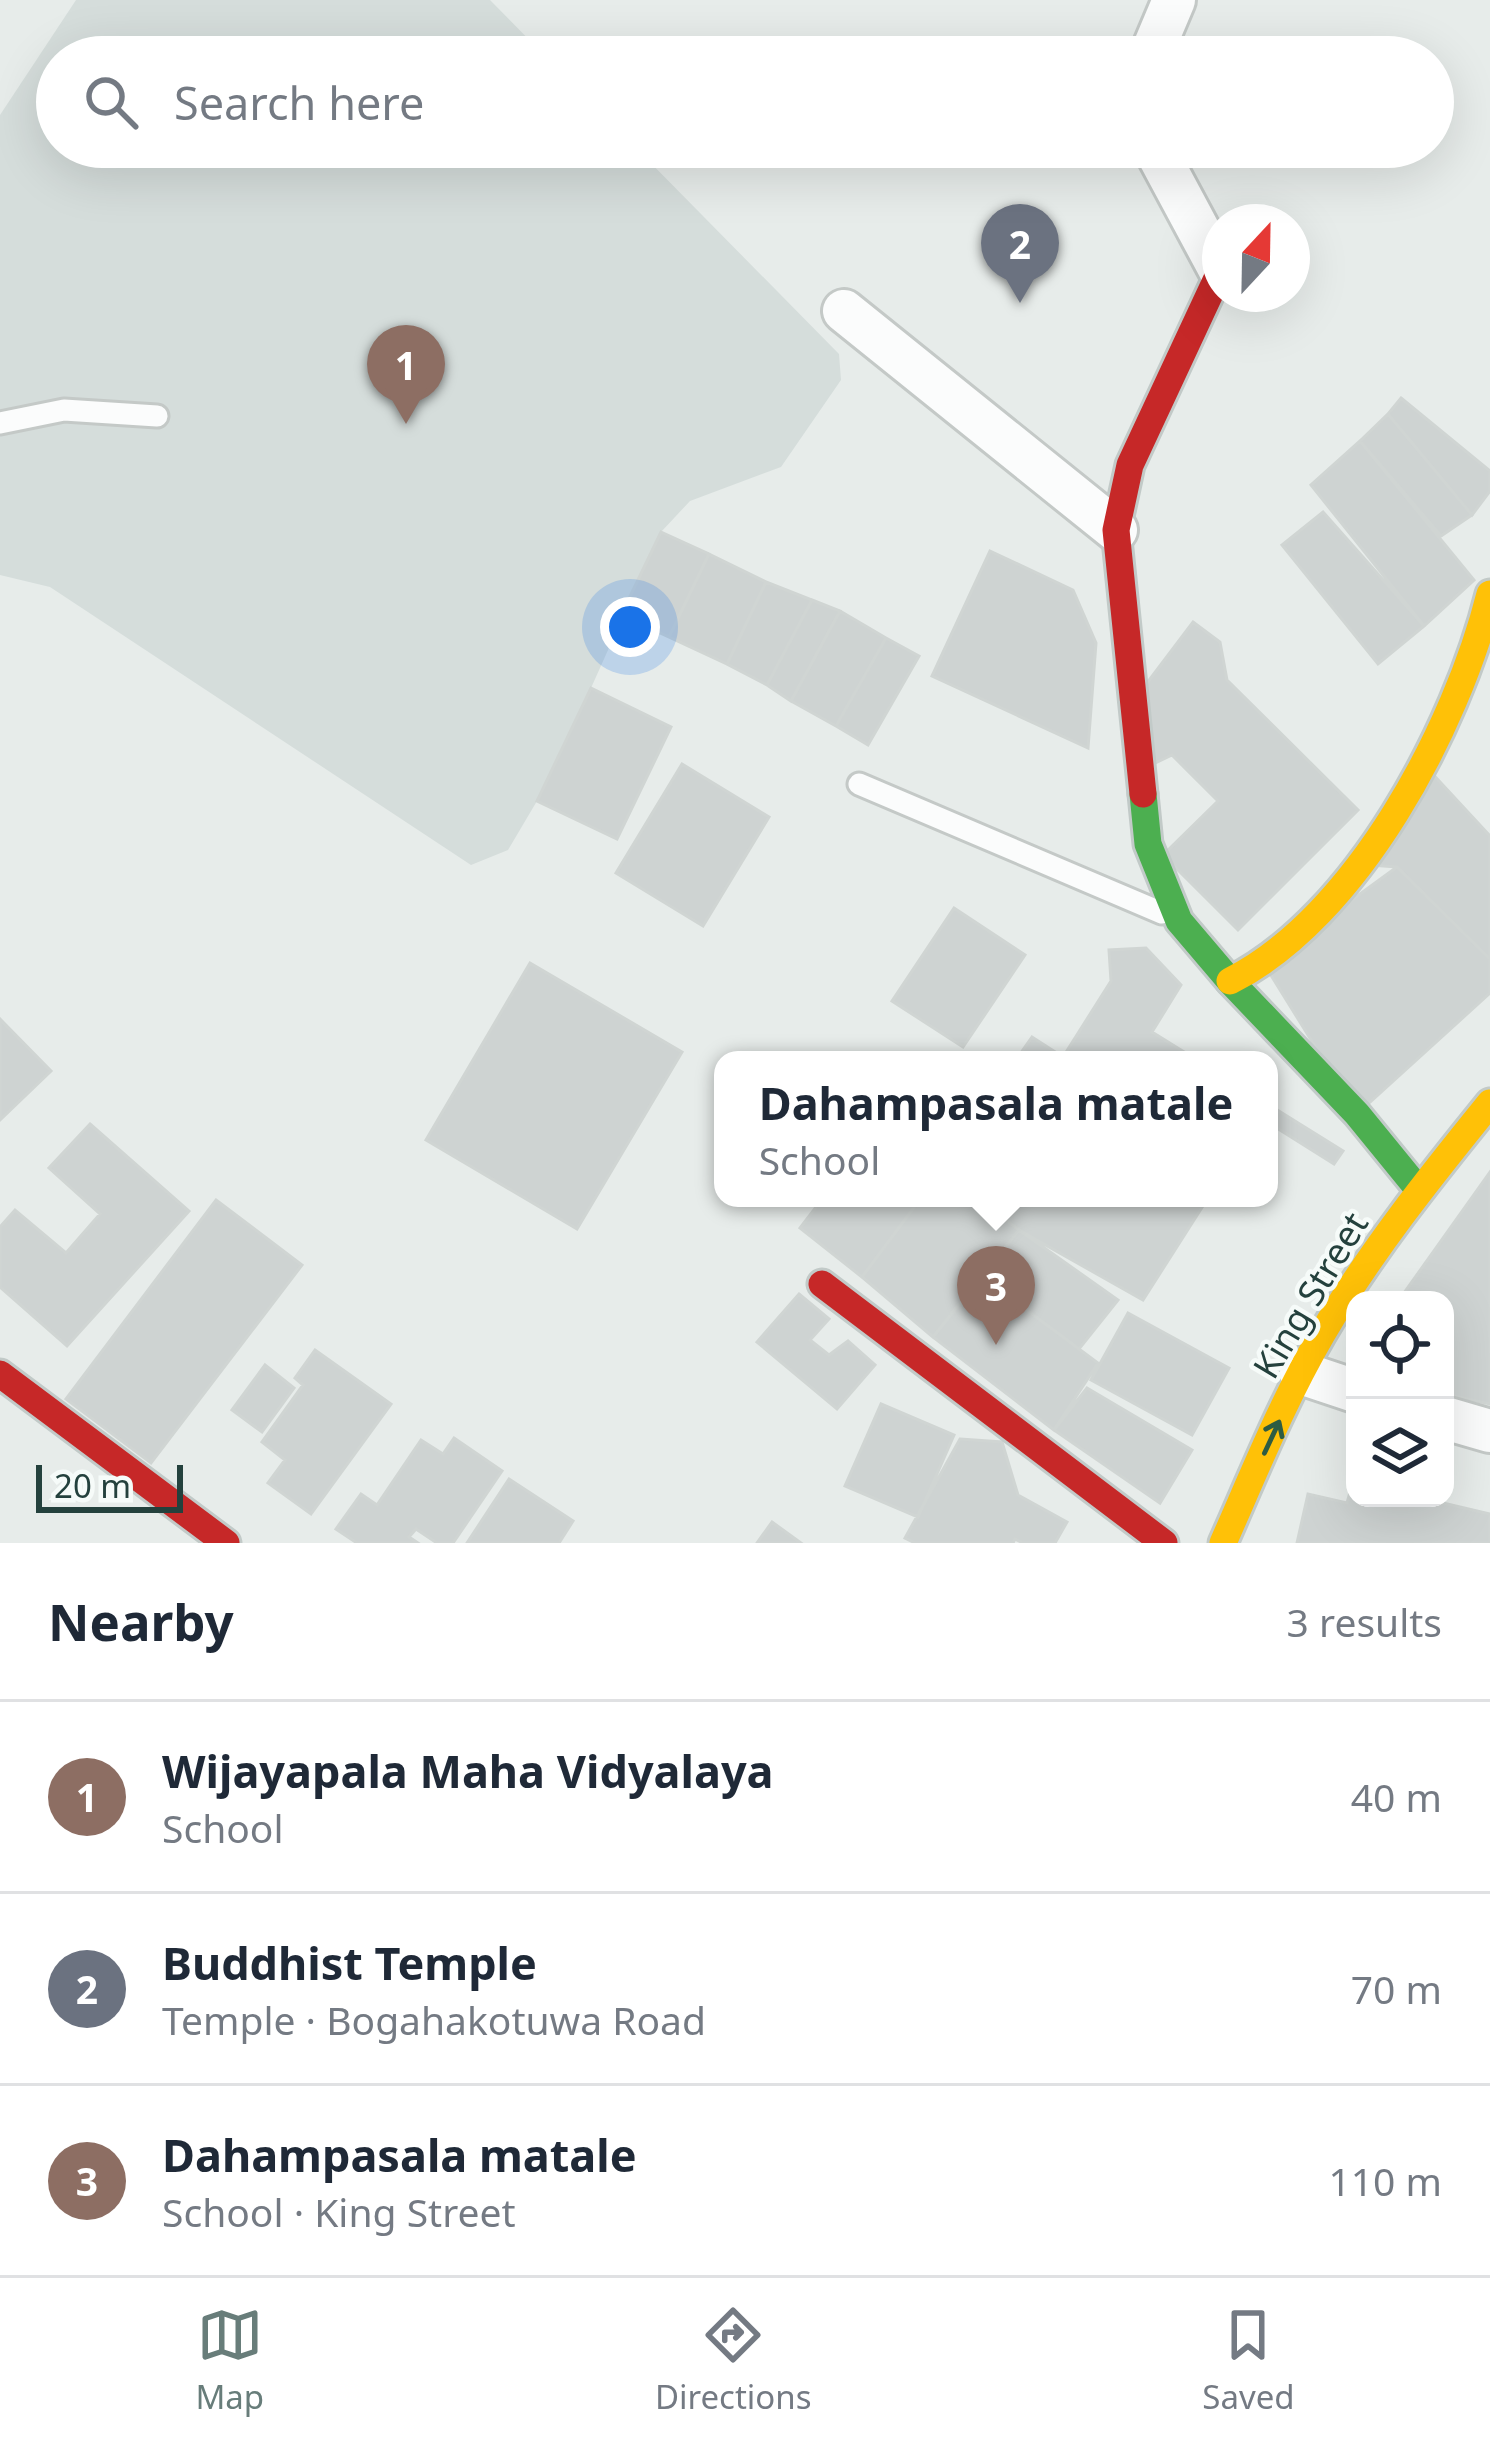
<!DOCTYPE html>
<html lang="en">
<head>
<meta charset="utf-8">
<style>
  :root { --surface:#fff; --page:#f6f6f7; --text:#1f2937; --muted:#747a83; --line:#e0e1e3; --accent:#687d7a }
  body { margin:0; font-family:"Noto Sans",sans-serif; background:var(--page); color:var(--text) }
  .controls { position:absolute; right:36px; bottom:36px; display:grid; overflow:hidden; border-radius:24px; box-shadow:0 12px 48px #0002 }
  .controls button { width:108px; height:108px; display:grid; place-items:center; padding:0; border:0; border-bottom:3px solid var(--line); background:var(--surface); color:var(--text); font:60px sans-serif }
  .compass { position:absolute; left:1202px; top:204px; width:108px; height:108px; border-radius:50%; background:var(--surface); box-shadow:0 12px 48px #0002; rotate:22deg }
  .scale { position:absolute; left:36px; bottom:30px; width:147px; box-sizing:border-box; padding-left:12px; border:6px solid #24413d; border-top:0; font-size:33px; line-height:42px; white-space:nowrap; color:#24413d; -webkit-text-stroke:9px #f6fbf9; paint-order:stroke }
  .you { position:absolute; left:630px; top:627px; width:42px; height:42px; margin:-30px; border:9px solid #fff; border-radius:50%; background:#1a73e8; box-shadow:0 0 0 18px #1a73e833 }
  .badge { display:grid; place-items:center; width:78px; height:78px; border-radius:50%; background:var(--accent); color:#fff; font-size:39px; font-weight:700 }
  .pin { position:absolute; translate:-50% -99px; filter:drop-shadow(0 3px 6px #0008) }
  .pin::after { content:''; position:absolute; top:63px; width:42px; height:36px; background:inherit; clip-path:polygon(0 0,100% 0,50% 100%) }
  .popup { position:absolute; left:714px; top:1051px; width:564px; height:156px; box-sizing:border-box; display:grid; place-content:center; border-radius:24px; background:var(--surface); filter:drop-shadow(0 3px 9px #0005); font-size:39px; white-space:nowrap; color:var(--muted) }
  .popup b { font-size:45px; color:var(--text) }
  .popup::after { content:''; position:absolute; left:50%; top:100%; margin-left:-24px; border:24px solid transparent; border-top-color:var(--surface) }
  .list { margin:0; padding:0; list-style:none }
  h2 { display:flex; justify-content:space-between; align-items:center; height:156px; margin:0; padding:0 48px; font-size:51px }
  h2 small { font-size:39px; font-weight:400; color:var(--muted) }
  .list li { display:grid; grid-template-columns:78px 1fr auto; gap:36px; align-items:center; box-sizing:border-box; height:192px; padding:0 48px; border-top:3px solid var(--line) }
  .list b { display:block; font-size:45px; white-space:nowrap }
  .list p { margin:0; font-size:39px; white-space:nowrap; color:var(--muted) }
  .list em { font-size:39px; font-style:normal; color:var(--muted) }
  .icon { flex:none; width:66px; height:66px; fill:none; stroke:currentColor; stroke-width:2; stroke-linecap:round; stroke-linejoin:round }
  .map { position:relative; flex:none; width:1490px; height:1543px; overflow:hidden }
  .search { position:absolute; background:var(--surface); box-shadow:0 12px 48px #0002; left:36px; right:36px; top:36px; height:132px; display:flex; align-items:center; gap:30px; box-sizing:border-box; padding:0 42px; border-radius:66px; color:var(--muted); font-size:45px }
  .sheet { height:732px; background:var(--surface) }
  nav { display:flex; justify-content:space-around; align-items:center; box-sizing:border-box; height:168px; border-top:3px solid var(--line); background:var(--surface); font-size:33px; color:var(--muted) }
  nav a { display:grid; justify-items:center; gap:6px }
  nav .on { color:var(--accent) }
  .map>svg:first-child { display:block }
  .built { fill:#d5dddb }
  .building { fill:#ced3d2; stroke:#d0d5d3; stroke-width:3 }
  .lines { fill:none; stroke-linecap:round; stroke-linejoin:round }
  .lane-casing { stroke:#c4c9c7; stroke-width:27 }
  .street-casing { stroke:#c4c9c7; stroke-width:48 }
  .fast-casing { stroke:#c2cac8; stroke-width:33 }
  .slow-casing { stroke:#c2cac8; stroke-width:33 }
  .jam-casing { stroke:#c2cac8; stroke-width:33 }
  .lane { stroke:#fbfcfc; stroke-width:21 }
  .street { stroke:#fbfcfc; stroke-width:42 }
  .fast { stroke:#4caf50; stroke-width:27 }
  .slow { stroke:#ffc107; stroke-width:27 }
  .jam { stroke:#c62828; stroke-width:27 }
  .oneway { stroke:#2e5c42 }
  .labels { text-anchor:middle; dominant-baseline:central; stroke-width:9; stroke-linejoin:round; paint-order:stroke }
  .street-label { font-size:36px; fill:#24413d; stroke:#f6fbf9 }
</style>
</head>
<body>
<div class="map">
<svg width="1490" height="1543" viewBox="0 0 1490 1543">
  <rect width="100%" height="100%" fill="#e7ecea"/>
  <path class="built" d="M76,0h414l56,57h-489v90h578l204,207 2,26 -60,87 -91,34 -29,31 -70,156 -54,113 -29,49 -37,15 -421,-278 -50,-12v-460z"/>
  <path class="building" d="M1401,398l89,73v20l-18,24 -84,-101z
    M1388,414l84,101 -31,21 -81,-95z
    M1360,441l114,139 -50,46 -113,-141z
    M1323,512l101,114 -46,38 -96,-119z
    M661,532l48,22 -40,83 -48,-22z
    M990,551l83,39 23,53 -8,105 -156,-72z
    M709,554l57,28 -39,82 -58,-27z
    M766,582l46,18 -45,85 -40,-21z
    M812,600l28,11 -49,90 -24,-16z
    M840,611l46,27 -50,88 -45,-25z
    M1193,622l27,20 7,38 131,130 -120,120 -75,-75 55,-54 -46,-46 -19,9 -9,-77z
    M886,638l33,18 -51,89 -32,-19z
    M591,688l80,39 -54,112 -80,-38z
    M682,764l87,53 -66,109 -87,-53z
    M1428,769l62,67v123l-93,-92 -41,-3z
    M1397,867l93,92v34l-133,121 -93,-150z
    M954,908l71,47 -62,92 -71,-46z
    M1146,948l35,37 -29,47 45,28h-181l16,-23 31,20 48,-76 -2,-31z
    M530,963l152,89 -105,177 -151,-89z
    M0,1019l51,52 -51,49z
    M1269,1105l74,46 -9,13 -65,-41z
    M90,1124l99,87 -122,135 -67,-59v-60l15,-17 51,43 34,-39 -51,-46z
    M1490,1172v232l-45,-10v-94h-46z
    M823,1198h98l-59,79 -62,-49z
    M921,1198h56l42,32 -86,107 -71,-60z
    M977,1198h231l-65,102 -124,-70z
    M216,1200l86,65 -151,198 -85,-64z
    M1019,1230l99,70 -39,49 -98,-73z
    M981,1276l117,87 -44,67 -121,-93z
    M799,1294l30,25 -19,21 19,15 19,-14 27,24 -38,44 -80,-67z
    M1128,1313l101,55 -37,67 -101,-55z
    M315,1350l76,54 -80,110 -43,-31 17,-23 -23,-18 41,-57 -8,-7z
    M265,1365l29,23 -32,44 -30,-22z
    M1087,1388l105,62 -32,53 -106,-73z
    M881,1404l73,31 -36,82 -73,-31z
    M454,1438l48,33 -49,72h-16l-21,-14 -7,8 9,6h-61l-21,-14 25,-35 16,11 44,-65 22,14z
    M960,1439l42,3 16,53 49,27 -12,21h-32l-8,-4 -2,4h-98l-10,-5z
    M509,1479l64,42 -14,22h-92z
    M1353,1482l2,16h67l68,16v29h-193l11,-49 39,9z
    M772,1522l29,21h-44z"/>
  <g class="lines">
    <defs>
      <path id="lane" d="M0,423l64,-13 93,6
        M859,784l303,129"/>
      <path id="street" d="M1150,57l24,-57
        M1154,147l66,123
        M844,311l272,219
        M1301,1373l54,18
        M1445,1418l45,13"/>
      <path id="fast" d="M1143,794l5,50 31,77 51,60 127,133 62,76"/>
      <path id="slow" d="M1230,981c127,-64 227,-254 260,-387
        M1223,1543c31,-70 60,-142 99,-209 48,-82 108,-157 168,-231"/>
      <path id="jam" d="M1143,794l-27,-264 14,-65 90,-193
        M822,1284l342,259
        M0,1374l226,169"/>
    </defs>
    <use href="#lane" class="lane-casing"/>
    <use href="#street" class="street-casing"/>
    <use href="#fast" class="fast-casing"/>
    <use href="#slow" class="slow-casing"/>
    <use href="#jam" class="jam-casing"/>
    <use href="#lane" class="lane"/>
    <use href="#street" class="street"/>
    <use href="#fast" class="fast"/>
    <use href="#slow" class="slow"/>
    <use href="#jam" class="jam"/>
  </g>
  <defs><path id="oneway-shaft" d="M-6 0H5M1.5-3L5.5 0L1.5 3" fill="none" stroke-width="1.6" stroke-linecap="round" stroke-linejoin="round" transform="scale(3)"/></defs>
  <use class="oneway" href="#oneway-shaft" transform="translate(1272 1437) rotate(-65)"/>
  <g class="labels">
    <g class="street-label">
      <text transform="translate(1310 1295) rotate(-59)">King Street</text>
    </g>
  </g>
</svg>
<div class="controls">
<button><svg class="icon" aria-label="locate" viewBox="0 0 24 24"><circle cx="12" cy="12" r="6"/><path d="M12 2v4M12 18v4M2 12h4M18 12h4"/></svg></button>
<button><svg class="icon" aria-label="layers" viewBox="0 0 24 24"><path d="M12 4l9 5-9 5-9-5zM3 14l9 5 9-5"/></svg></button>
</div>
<svg class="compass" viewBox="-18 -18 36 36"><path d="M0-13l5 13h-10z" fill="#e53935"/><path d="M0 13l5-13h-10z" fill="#747a83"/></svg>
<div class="scale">20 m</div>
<div class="you"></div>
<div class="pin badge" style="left:406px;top:424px;background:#8d6e63">1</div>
<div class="pin badge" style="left:1020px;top:303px;background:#6b7280">2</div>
<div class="pin badge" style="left:996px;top:1345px;background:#8d6e63">3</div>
<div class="popup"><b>Dahampasala matale</b>School</div>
<div class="search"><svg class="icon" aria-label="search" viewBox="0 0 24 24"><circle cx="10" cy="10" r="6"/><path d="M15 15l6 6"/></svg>Search here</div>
</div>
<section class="sheet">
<h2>Nearby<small>3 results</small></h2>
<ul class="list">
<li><span class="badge" style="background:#8d6e63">1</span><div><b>Wijayapala Maha Vidyalaya</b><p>School</p></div><em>40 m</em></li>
<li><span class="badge" style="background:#6b7280">2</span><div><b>Buddhist Temple</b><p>Temple · Bogahakotuwa Road</p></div><em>70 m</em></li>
<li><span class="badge" style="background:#8d6e63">3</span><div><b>Dahampasala matale</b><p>School · King Street</p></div><em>110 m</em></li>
</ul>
</section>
<nav>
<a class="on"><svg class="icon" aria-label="map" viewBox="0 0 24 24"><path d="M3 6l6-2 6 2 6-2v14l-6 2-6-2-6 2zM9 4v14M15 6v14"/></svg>Map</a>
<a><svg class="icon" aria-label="directions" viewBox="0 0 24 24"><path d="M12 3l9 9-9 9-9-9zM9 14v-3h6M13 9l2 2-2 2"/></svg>Directions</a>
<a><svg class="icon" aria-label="saved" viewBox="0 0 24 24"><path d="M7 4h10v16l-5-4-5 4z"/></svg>Saved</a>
</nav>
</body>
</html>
